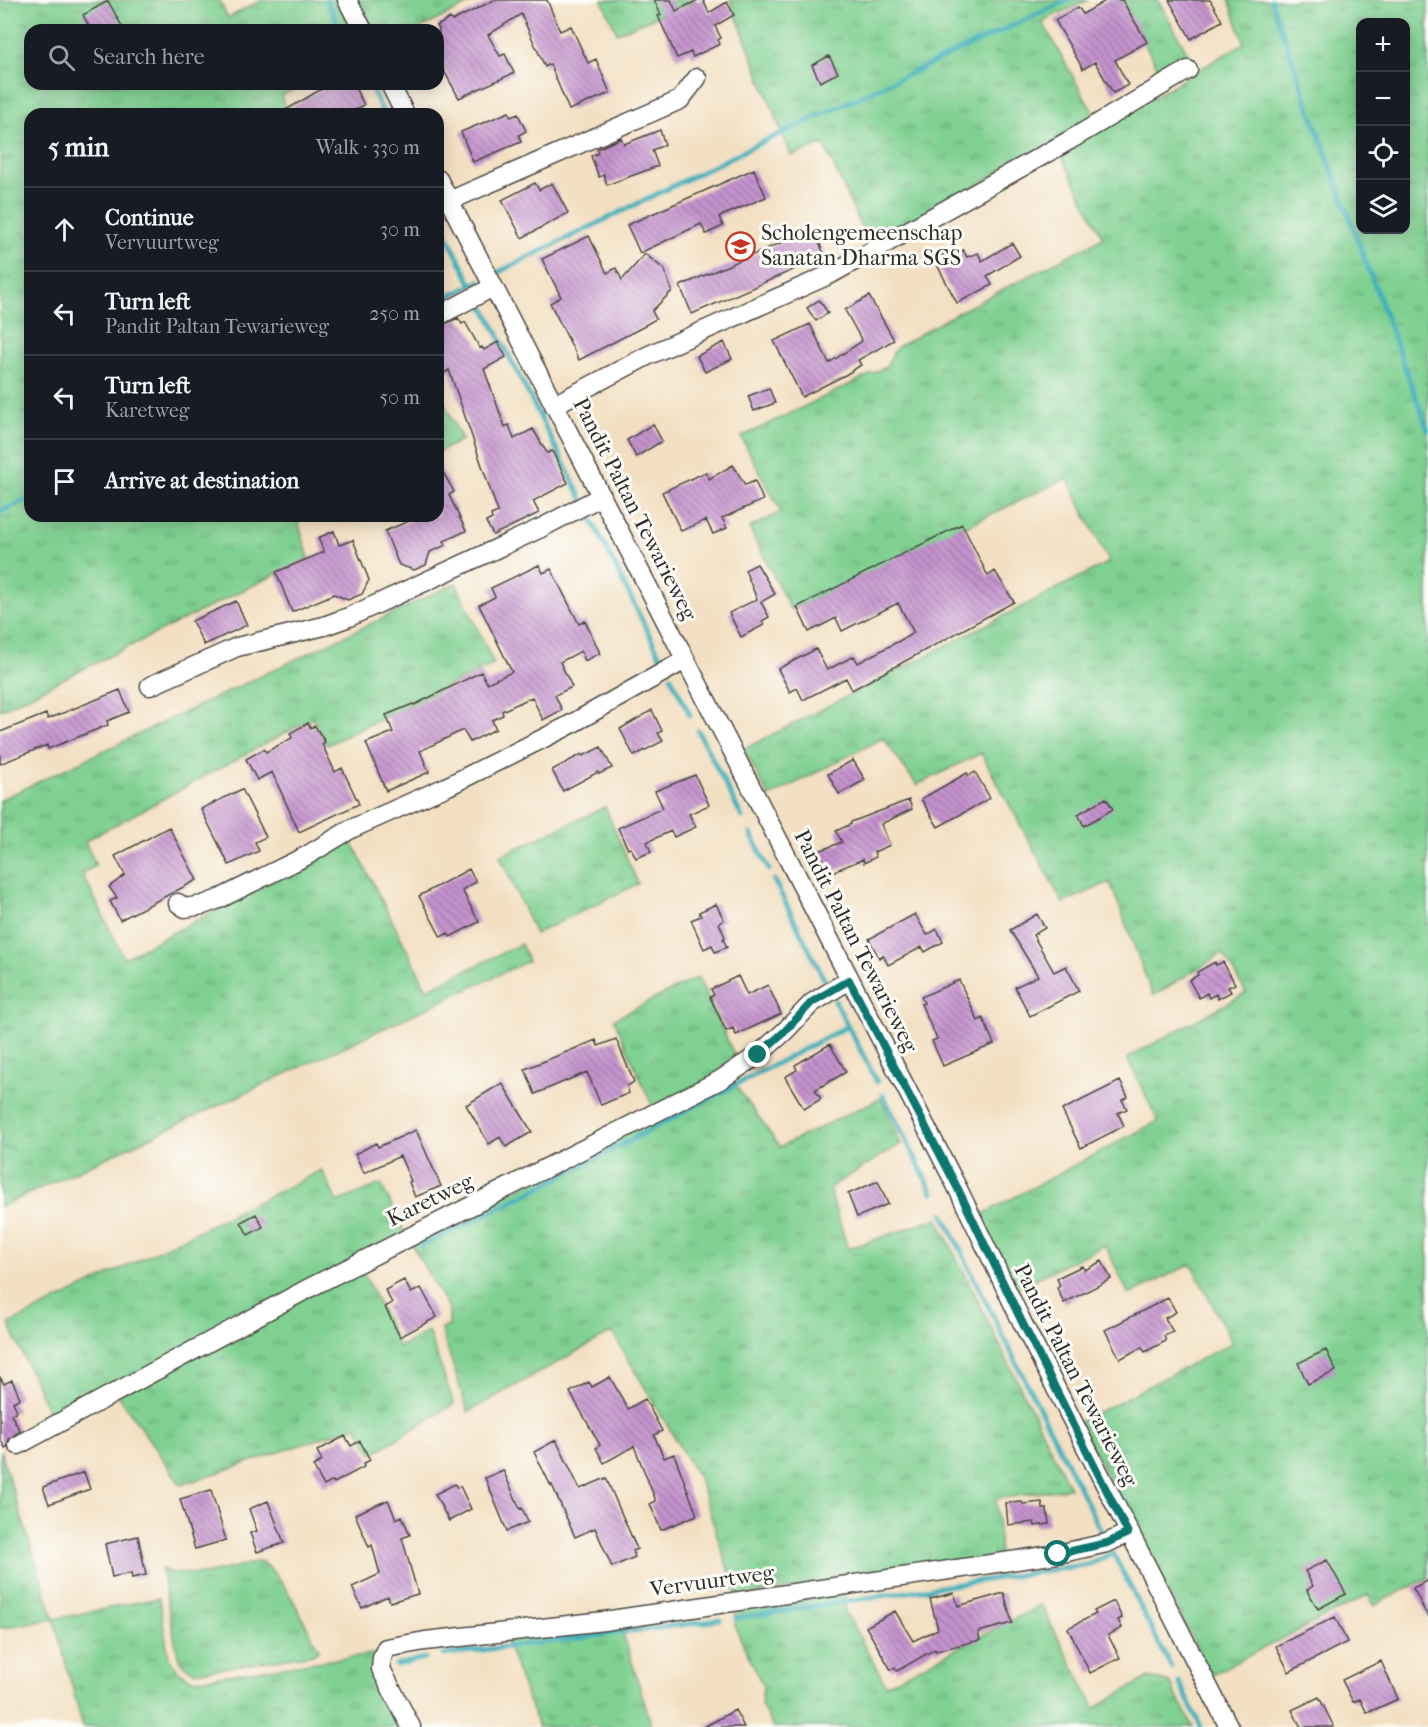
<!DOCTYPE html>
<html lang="en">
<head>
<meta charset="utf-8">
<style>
  :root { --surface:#171b24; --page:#20242c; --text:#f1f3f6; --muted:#9ea1a6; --line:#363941 }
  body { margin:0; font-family:"IM FELL French Canon",serif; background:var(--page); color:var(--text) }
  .controls { position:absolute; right:18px; top:18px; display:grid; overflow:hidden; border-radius:12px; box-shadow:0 3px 15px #0003 }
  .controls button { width:54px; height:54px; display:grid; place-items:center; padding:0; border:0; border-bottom:2px solid var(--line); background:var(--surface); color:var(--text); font:30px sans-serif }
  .stop { position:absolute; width:18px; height:18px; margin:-14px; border:4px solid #0f766e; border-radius:50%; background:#fff }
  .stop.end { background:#0f766e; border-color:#fff; box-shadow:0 2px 6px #0008 }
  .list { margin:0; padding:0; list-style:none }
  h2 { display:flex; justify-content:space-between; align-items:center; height:78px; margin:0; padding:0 24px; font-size:26px }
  h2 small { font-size:20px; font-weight:400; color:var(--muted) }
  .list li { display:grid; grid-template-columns:39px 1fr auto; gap:18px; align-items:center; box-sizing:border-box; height:84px; padding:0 24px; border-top:2px solid var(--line) }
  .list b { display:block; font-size:22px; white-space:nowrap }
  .list p { margin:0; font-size:20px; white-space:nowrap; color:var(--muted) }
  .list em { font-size:20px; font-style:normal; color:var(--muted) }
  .icon { flex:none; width:33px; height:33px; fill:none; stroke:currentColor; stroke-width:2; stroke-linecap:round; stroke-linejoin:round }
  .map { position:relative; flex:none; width:1428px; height:1727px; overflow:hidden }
  .search { position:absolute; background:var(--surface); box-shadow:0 3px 15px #0003; left:24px; top:24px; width:420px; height:66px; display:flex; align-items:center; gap:15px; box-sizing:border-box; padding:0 21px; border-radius:18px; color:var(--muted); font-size:22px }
  .panel { position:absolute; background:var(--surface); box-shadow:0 3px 15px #0003; left:24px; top:108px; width:420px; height:414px; border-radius:18px }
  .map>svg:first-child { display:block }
  .grass { fill:url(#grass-tufts); stroke:#557e5e; stroke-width:1.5; fill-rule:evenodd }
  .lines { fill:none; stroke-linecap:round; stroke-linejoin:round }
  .stream { stroke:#40b0bb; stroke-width:5 }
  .building { fill:url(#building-back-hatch) }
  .street-casing { stroke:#494642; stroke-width:21 }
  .street { stroke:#fff; stroke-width:18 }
  .route { stroke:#0f766e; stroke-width:8 }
  .labels { text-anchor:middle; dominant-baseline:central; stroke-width:6; stroke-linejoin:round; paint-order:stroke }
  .poi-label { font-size:22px; fill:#2b2b2b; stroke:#fdfcf7; text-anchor:start }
  .street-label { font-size:22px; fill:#2b2b2b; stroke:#fdfcf7 }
</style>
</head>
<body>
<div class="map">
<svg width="1428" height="1727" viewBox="0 0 1428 1727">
  <defs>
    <pattern id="grass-tufts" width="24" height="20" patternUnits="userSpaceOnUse" patternTransform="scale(1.5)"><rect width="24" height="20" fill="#7fd091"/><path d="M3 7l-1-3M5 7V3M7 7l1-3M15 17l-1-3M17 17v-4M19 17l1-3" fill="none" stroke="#68a977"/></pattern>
    <pattern id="building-back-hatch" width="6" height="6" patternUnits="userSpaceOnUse" patternTransform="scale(1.5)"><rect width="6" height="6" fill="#c493cd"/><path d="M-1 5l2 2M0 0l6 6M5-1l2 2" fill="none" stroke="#9f78a7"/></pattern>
  </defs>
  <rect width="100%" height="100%" fill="#fdfcf7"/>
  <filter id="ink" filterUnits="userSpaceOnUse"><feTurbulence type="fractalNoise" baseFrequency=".0167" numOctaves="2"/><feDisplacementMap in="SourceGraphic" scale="12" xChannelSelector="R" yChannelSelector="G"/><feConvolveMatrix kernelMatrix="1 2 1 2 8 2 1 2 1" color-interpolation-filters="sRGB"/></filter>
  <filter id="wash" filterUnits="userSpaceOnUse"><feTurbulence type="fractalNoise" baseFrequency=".008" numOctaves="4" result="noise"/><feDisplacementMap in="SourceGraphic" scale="24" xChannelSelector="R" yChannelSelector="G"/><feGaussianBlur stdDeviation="1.35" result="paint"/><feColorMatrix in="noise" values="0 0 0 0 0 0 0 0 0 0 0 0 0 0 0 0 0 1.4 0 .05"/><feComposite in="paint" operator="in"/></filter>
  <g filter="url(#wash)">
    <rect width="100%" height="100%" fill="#f3e0c3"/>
    <path class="grass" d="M0,0h219l9,18 34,-18h75l15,30h-322v54h273l-22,12 6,18h-257v402h279l-11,6 11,36 -309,152z
      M355,0h122l-60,30h-46z
      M602,0h94l-79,33z
      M730,0h359l-47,21 54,97 -227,127 -45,-101 -33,12z
      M1120,0h38l33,59 -29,16z
      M1229,0h199v1578l-54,27 -6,-10 -157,80 -132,-253 153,-79 -41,-79 -62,31 -24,-50 -92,45 -34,-74 179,-95 -31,-63 119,-65 -23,-40 -70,43 -43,-114 -47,21 -82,-150 -64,32 -34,-47 -114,59 -25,-48 365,-187 -42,-84 -276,132 -42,-82 32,-16 -40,-75 145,-70 10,-19 59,-34 148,-76 -43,-85 184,-110zM1360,22h46v208h-46z
      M441,396l21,44 -24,12v-54z
      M456,583l38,81 -167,81 -14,-27 -228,123 11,25 -14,7 42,85 227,-118 76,149 94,-45 7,17 -528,246v-407z
      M605,807l33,77 -103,50 -35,-78z
      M698,977l40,86 -84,47 -40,-91z
      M731,1079l49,68 101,-49 20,46 -72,44 19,61 89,-31 133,270 -74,11 4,58 -263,40 -38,-118 -87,-147 -144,80 -27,-83 8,-3v-16l-38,-67z
      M322,1170l15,32 44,-18 24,49 -352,189 -44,-98z
      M361,1267l38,80 29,-16 26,73 -82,50 -15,-28 -176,59 -63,-90z
      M0,1450l54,169 105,-21 10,61 9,12 15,9 185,-27 25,74h-320l-29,-108 -54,9z
      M260,1561c24,13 45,64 59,88l-6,5 -117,18c-9,-3 -13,-8 -18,-16l-17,-87 10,4 35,1z
      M845,1594v17l41,74 155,-80 54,103 54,-31 21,6 23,44h-420l-12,-22 2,-19 -28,-59 1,-18z
      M621,1627l31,100h-114l-32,-86z"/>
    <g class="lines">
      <path class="stream" d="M326,0l15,30
        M1271,0l51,143 106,287
        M369,84l15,30
        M438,218l34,67
        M497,273l257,-127 314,-146
        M438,302l42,-21
        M484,307l99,194
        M0,512l30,-14
        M589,514l75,150
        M671,677l19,38
        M698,731l44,86
        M751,834l18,36
        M774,880l52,103
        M835,1001l42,81
        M883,1095l50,98
        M943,1213l33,69 126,251
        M421,1246l120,-59 307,-161
        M736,1618l354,-54 23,-11 58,114
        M443,1655l277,-35
        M396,1665l29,-7
        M1179,1682l22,45"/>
    </g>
    <g id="blocks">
      <path class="building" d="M494,0h53l13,31 11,-5 17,37 8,-4 14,34 -41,17 -19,-46 -5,3 -24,-53 -33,21 12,21 5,-2 9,19 -55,25 -21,-38 1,-31 -2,-3 13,-8 2,3z
        M654,0h17l5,11 22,-11h5l6,13 18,-11 7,13 -19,11 6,12 -3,2 2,4 -27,13 -2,-5 -14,6 -19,-42 3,-1z
        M1107,0h15l25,42 -32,18 13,25 -15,8 -18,-31 -12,7 -28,-49 23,-13 5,7z
        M1169,0h41l12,21 -31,18z
        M108,1l16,29h-33l-8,-15z
        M829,56l9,17 -18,9 -8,-17z
        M330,84h23l11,21 -15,9h-70z
        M509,112l2,5 7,-3 8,17 -7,4 2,7 -48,20 -12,-30z
        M660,130l5,15 -13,5 6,16 -51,19 -3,-10 -5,2 -8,-21 7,-3 -1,-4 24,-11 3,6z
        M754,169l12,28 -47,20 4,9 -17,8 -5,-10 -61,29 -13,-28z
        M535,183l4,7 13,-7 16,30 -46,25 -20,-38z
        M813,229l12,27 -133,58 -12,-28z
        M589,236l18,37 9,-5 6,12 23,-26 19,15 8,22 -20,20 4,8 -11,6v1l-66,34 -29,-57 11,-6 -19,-38z
        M1012,243l8,13 -33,20 5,9 -35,18 -23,-44 20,-10 2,5 7,-4 4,7 11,-4 4,8z
        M869,296l25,44 -36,20 3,5 -14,9 -45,23 -28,-56 36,-17 19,39 33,-22 -17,-31z
        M819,300l9,13 -12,8 -9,-13z
        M458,318l4,6 3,-2 15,26 2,-1 2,3 14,-8 8,15 -22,12 21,58 4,-2 5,14 19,-10 14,24 5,-2 16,32 -35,18 6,12 -46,22 -7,-13 6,-3 -1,-4 7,-3 -49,-142 -11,7v-50z
        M724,342l8,17 -27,13 -8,-16z
        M769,388l6,15 -21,8 -6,-15z
        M653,424l9,17 -26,16 -9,-17z
        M438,463l16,29 -5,3 17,36 -22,10 2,4 -16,7 -4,13 -12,5 -15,-5 -14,-34 36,-15h17z
        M733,465l12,20 10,-4 8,19 -41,18 5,10 -14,6 -7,-14 -25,11 -19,-39 44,-20 3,7z
        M962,524l26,52 7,-5 19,31 -162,88 -6,-12 -43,22 -6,-12 -7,4 -12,-23 38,-20 11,21 27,-14 4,7 56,-30 -16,-30 -56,28 -6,-13 -27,14 -12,-25z
        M334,531l5,14 14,-5 16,40 -7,14 -14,6 -14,-6 -42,18 -16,-40 48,-20 -6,-14z
        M757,564l18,30 -14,8 8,15 -7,4 2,4 -23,12 -12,-24 28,-14 -12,-29z
        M539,565l4,8 8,-4 28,55 6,-3 15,32 -15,8 -4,-10 -21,11 12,25 -17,8 7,15 -19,10 -11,-23 -30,14 1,4 -11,5 4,9 -26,13 -7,-12 -43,21 9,21 -43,19 -20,-48 27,-11 -7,-17 27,-11 1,1 67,-33 6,11 25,-11 -33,-67 16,-8 -4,-9z
        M236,601l11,24 -43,20 -12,-24z
        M120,690l9,22 -22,9 1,4 -60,24 -1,-4 -47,19v-32l46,-18 2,5z
        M652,710l10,21 -4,2 5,8 -29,15 -14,-27z
        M308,723l2,5 5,-2 10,16 -3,2 13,28 7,-4 17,36 -60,28 -27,-60 -15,8 -11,-21 18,-10 2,3 26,-14 -2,-5z
        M601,747l11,21 -13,6 -1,-2 -35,19 -11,-21 30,-16 1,2z
        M853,760l12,20 -26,14 -11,-20z
        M975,772l15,26 -52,29 -17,-28 46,-26 2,3z
        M695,775l14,30 -20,9 7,13 -22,10 -3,-6 -24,11 4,10 -15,6 -5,-10 -3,1 -10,-21 45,-20 -8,-17z
        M242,789l24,48 -11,5 4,9 -30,14 -28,-56z
        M1106,798l7,11 -29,17 -6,-12z
        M909,800l3,9 -31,15 9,21 -16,7 2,5 -12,6 -1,-4 -43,18 -9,-23 31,-12 -6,-11 15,-7v-2z
        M169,827l28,53 -77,40 -10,-19 7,-3 -8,-11 16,-12 -10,-19z
        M469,869l7,13 -14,8 17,32 -29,15 -2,-4 -7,4 -22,-41z
        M716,904l8,16 -5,3 6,14 -2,2 4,8 -12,5 -3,-7 -8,4 -13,-29 10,-4 -2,-4z
        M915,914l12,21 10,-6 6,13 -18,10 -3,-5 -34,18 -5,-10 -4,3 -10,-19z
        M1037,914l8,14 -12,7 21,37 12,-6 13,25 -49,25 -15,-29 23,-11 -28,-46z
        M1215,962l1,3 7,-3 12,22 -7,3 3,5 -13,7 -2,-5 -7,4 -2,-5 -8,5 -10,-18 9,-5 -1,-3z
        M738,976l9,19 21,-10 13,29 -45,21 -3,-7 -7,3 -16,-34 4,-2 -3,-6z
        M959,980l19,41 5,-3 11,26 -51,22 -11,-25 5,-2 -16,-35 3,-1 -3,-6z
        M616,1039l18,43 -7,4 2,7 -28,12 -14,-33 -52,22 -10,-25 71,-29 2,6z
        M830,1044l16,28 -31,18 6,9 -17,10 -19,-32 12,-7 -2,-5z
        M1120,1081l8,16 -6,3 5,9 -9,4 6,13 -43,22 -19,-38z
        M502,1083l30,49 -26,15 -6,-10 -11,7 -23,-39z
        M416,1130l25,56 -26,11 -6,-15 2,-1 -11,-25 -36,17 -9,-19 21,-11 2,4z
        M878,1181l10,23 -31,13 -9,-23z
        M256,1214l7,13 -15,8 -7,-13z
        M1102,1261l9,18 -47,24 -7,-15 3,-2 -3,-8 25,-12 3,4z
        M404,1280l7,13 10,-5 16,29 -37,20 -15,-30 7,-4 -7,-13z
        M1168,1298l8,14 -11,6 8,14 -9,4 2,5 -21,11 -3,-5 -22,12 -15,-29z
        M1326,1350l10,21 -28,13 -10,-21z
        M0,1377l4,7 8,-4 8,18 -7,4 4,9 -6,3 9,17 -11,8 -2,8 -2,1 -5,-10z
        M610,1377l18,32 17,-10 17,32 -8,4 10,23 10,-4 23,61 -36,15 -11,-26 6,-3 -22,-55 -30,17 -8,-15 4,-3 -30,-53 19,-10 3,5z
        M345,1436l6,10 9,-5 10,19 -7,4 1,3 -30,16 -1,-2 -9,5 -11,-20 9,-5 -5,-10z
        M556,1440l24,49 26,-11 31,71 -4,2 2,6 -23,10 -17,-39 -20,9 -23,-52 -1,1 -17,-34z
        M503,1470l17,39 2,-1 6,14 -21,9 -22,-53z
        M84,1472l6,17 -41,15 -6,-17z
        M455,1484l2,4 3,-2 11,23 -22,12 -14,-27z
        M211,1490l15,50 -31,9 -15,-50z
        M388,1500l8,19 6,-3 8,19 -8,3 16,56 -28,8 -2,-6 -26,12 -10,-21 28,-13 -8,-29 -3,2 -14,-33z
        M268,1501l16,42 -27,9 -7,-19 7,-2 -8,-22z
        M1022,1502l1,2 19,-2 1,7h4l2,15 -14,2 -1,-4 -26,3 -2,-22z
        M138,1536l8,39 -14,3 -1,-5 -19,4 -7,-33z
        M1327,1560l19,34 -28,15 -11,-19 6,-4 -8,-15z
        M1428,1580v37l-15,-29z
        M954,1593l4,13 46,-13 8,30 -34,9 2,8 -44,11 -1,-2 -38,22 -2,-4 -4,3 -25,-43 29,-16 18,30 25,-12 -8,-30z
        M1114,1601l8,17 -4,2 4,8 -14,7 12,23 -30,15 -22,-45 28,-14 -2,-3z
        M1335,1617l12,25 -58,30 -13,-26z
        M1381,1661l17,38 -31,14 -7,-14 -7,3 -11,-22z
        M1319,1697l15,30h-33l-9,-17z
        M735,1710l9,17h-40z"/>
    </g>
  </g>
  <g filter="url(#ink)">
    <use href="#blocks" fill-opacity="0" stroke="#494642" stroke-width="1.5"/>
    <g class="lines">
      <defs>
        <path id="street" d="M347,0l16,30
          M390,84l15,30
          M438,179l520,1010 64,133 207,405
          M449,201l231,-101 17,-22
          M438,316l55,-29
          M554,405l95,-50 182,-81 239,-134 118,-70
          M150,686l87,-39 87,-21 25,-9 194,-90 59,-31
          M178,903l7,5 18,-3 16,-6 87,-43 45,-27 97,-43 118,-59 119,-67
          M18,1445l291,-157 411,-208 38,-25 26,-23 28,-29 37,-23
          M411,1727l-30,-58 1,-11 4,-10 39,-7 179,-20 454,-67 49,-11 21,-10"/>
      </defs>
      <use href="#street" class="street-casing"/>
      <use href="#street" class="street"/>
    </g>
  </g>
  <g class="lines" filter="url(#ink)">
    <path class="route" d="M758,1055l26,-23 28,-30 37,-22 109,209 64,133 106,211 -21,10 -49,11"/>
  </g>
  <defs>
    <symbol id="school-ring" viewBox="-11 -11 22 22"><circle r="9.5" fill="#fdfcf7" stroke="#c8321e" stroke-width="1.5"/><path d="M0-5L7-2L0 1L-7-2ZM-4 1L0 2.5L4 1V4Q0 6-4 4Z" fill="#c8321e"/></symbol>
  </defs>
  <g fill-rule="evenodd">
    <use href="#school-ring" x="724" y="230" width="33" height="33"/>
  </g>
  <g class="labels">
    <g class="poi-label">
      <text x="761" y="233">Scholengemeenschap<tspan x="761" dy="25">Sanatan Dharma SGS</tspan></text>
    </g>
    <g class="street-label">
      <text transform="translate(635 509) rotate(63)">Pandit Paltan Tewarieweg</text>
      <text transform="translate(856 941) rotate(63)">Pandit Paltan Tewarieweg</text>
      <text transform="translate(430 1200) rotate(-26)">Karetweg</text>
      <text transform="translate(1076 1375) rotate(63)">Pandit Paltan Tewarieweg</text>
      <text transform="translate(712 1581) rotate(-8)">Vervuurtweg</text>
    </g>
  </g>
</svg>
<div class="controls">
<button>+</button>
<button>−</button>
<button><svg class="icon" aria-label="locate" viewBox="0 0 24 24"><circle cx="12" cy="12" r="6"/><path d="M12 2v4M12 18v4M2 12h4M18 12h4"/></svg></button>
<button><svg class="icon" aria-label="layers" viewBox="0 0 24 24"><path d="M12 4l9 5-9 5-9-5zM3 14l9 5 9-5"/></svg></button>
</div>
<div class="stop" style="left:1058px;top:1554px"></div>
<div class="stop end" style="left:758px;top:1055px"></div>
<div class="search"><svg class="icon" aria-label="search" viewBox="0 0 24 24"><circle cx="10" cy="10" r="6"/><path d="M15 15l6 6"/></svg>Search here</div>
<section class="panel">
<h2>5 min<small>Walk · 330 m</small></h2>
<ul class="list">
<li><svg class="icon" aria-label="ahead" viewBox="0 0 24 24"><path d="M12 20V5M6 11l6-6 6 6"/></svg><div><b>Continue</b><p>Vervuurtweg</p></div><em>30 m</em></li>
<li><svg class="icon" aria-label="left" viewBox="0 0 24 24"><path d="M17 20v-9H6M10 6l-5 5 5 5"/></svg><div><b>Turn left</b><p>Pandit Paltan Tewarieweg</p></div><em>250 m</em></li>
<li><svg class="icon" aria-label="left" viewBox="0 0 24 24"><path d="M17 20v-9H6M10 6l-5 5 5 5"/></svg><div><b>Turn left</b><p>Karetweg</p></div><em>50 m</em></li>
<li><svg class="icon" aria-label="arrive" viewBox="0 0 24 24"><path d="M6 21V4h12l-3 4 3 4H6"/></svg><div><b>Arrive at destination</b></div></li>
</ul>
</section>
</div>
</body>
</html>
